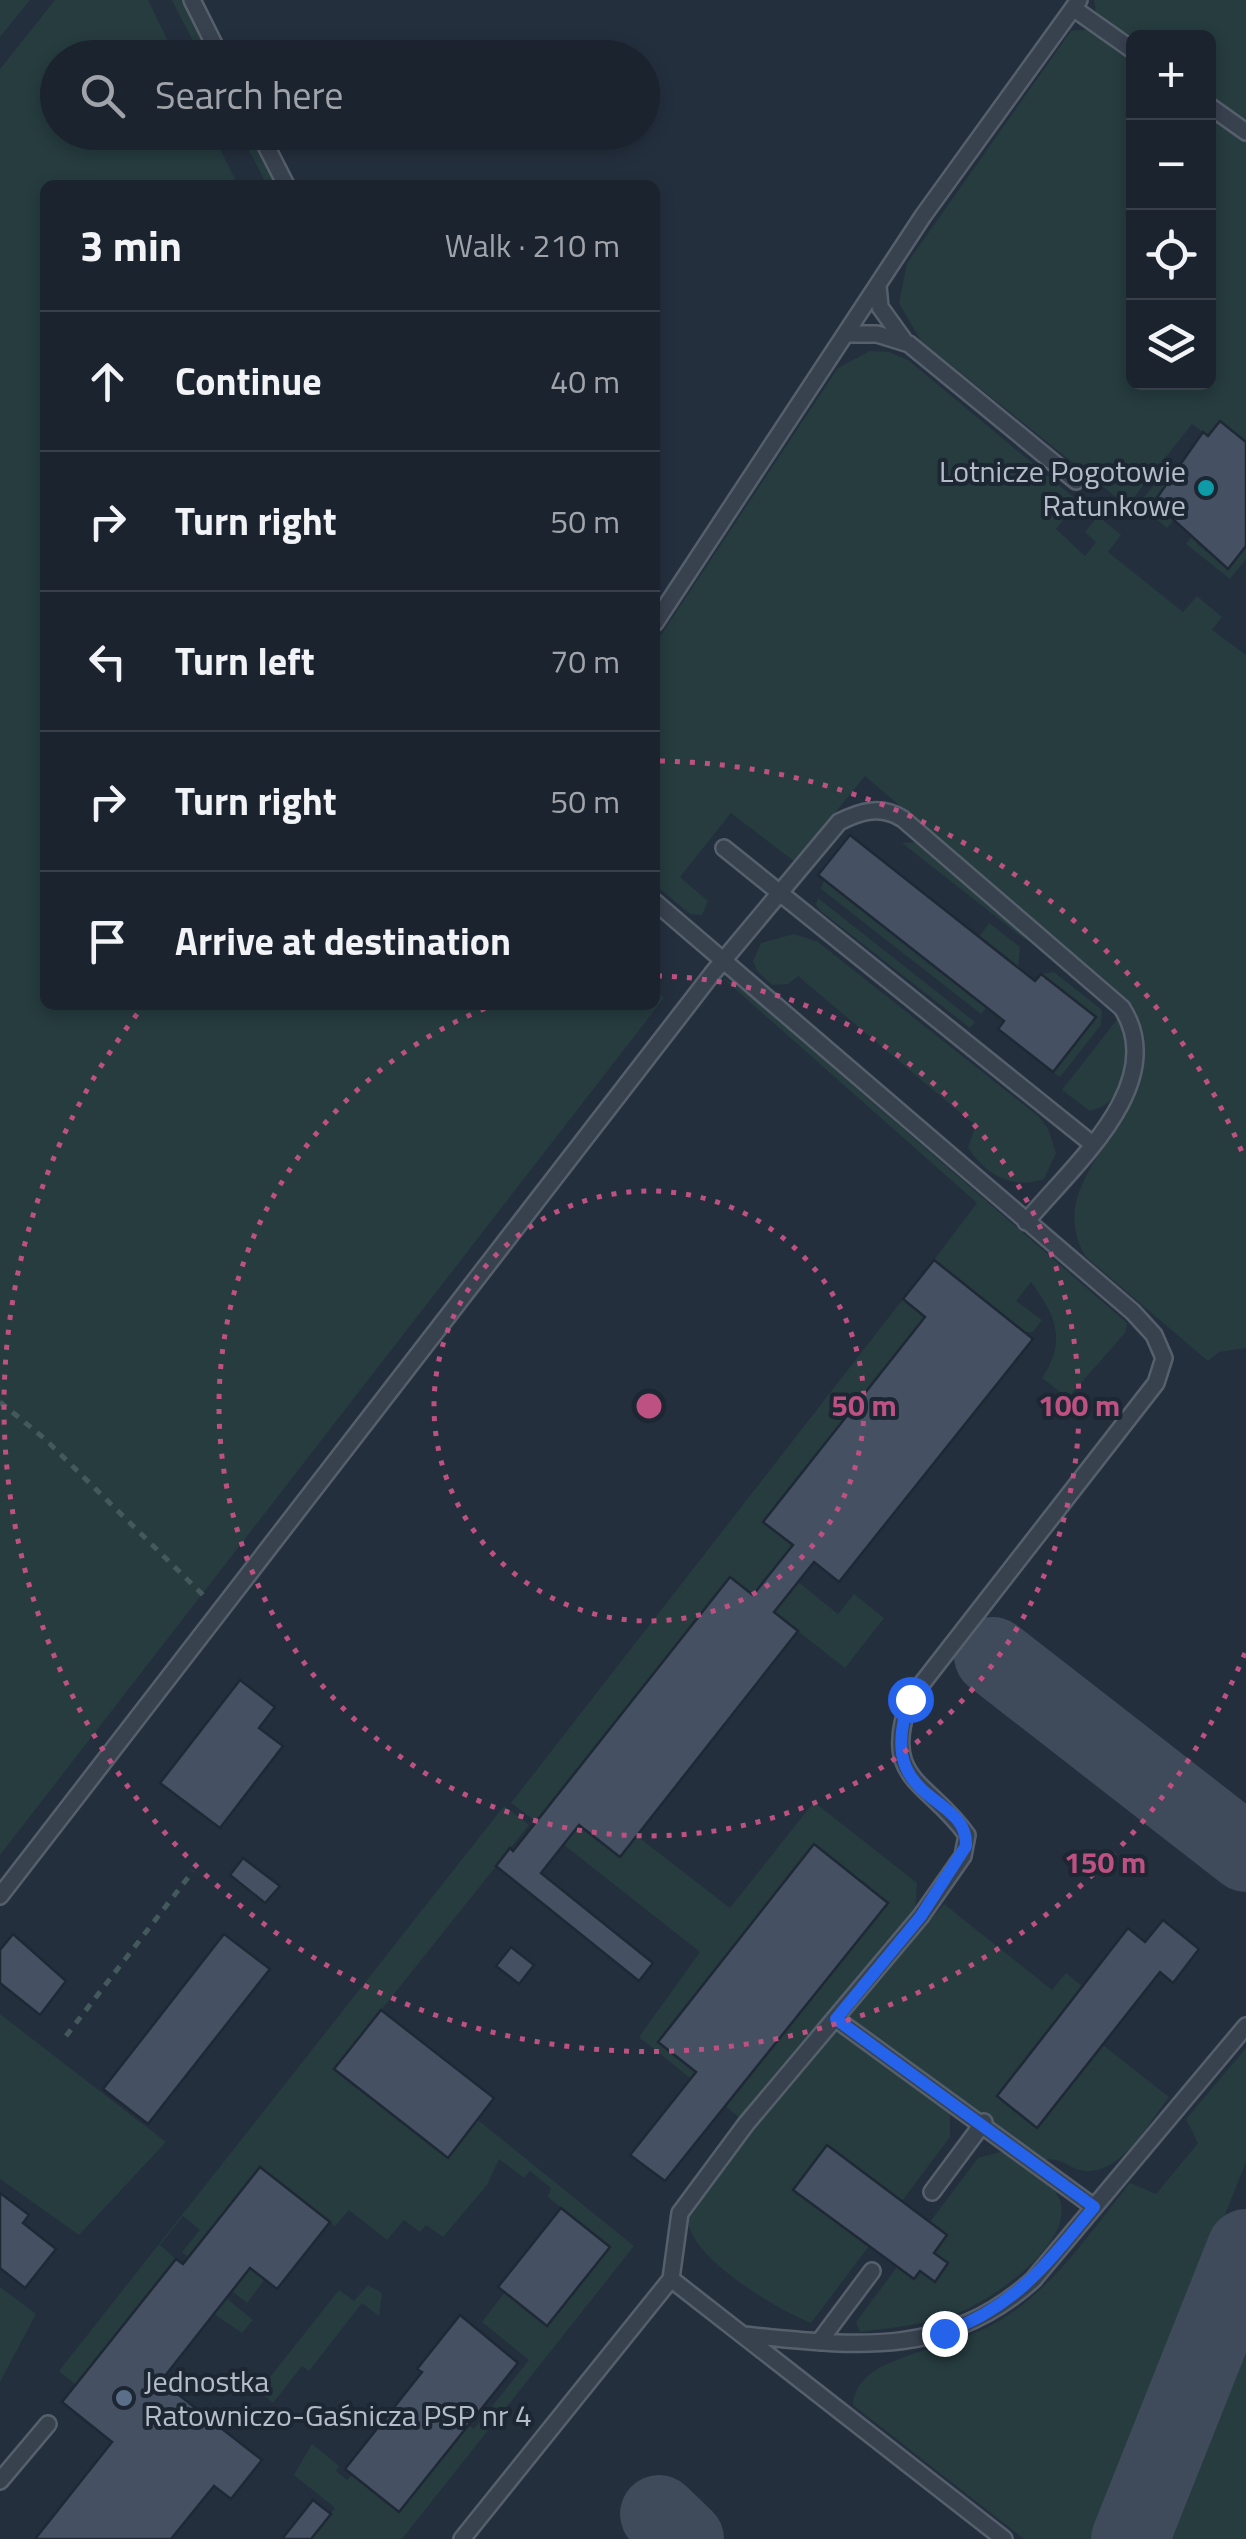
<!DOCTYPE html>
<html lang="en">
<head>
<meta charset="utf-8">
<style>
  :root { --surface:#1b232e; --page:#242b36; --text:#f1f3f6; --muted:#a0a4aa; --line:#39404a }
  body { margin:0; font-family:"Titillium Web",sans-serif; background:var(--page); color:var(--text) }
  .controls { position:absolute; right:30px; top:30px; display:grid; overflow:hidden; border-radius:15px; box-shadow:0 5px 15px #0003 }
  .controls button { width:90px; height:90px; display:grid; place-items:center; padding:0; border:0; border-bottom:2px solid var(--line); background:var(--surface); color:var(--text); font:50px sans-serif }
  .stop { position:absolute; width:30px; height:30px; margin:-22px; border:8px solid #2563eb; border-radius:50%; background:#fff }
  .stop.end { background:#2563eb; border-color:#fff; box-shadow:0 2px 10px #0008 }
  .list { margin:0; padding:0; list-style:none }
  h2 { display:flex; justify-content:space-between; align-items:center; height:130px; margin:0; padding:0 40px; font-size:42px }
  h2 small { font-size:32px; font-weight:400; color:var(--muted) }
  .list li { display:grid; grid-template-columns:65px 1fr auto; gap:30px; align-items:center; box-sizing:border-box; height:140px; padding:0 40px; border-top:2px solid var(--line) }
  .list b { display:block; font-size:38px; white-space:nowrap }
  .list em { font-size:32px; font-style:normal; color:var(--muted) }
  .icon { flex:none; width:55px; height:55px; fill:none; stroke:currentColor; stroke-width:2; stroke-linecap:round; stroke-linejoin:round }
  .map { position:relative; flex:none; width:1246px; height:2539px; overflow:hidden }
  .search { position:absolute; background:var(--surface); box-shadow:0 5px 15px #0003; left:40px; top:40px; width:620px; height:110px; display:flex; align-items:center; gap:25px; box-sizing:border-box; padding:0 35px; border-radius:55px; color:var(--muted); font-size:38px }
  .panel { position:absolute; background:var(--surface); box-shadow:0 5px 15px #0003; left:40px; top:180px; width:620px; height:830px; border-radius:15px }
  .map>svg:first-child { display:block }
  .green { fill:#263c3f }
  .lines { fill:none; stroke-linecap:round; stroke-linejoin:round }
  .taxiway { stroke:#3f4a5a; stroke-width:78 }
  .building { fill:#455162; stroke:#1f2835; stroke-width:2.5 }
  .lane-casing { stroke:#565f6c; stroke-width:20 }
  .path { stroke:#44595c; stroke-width:5; stroke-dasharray:8 8; stroke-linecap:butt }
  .lane { stroke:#38414e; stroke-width:15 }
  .route { stroke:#2563eb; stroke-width:12 }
  .ring { fill:none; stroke:#bd5182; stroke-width:5; stroke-dasharray:5 10 }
  .culture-dot { fill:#0f9aa8; stroke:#1d2633; stroke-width:4 }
  .service-dot { fill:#5c6f8a; stroke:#1d2633; stroke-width:4 }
  .labels { text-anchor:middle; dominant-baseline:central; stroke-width:8; stroke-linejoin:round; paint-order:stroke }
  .poi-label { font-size:30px; fill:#b4bcc9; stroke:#1d2633; text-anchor:end }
  .centre { fill:#bd5182; stroke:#1d2633; stroke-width:5 }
  .ring-label { font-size:30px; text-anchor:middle; font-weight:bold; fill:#bd5182; stroke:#1d2633; stroke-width:8; stroke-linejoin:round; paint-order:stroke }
</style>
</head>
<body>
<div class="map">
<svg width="1246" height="2539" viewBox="0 0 1246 2539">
  <rect width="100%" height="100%" fill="#242f3e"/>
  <path class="green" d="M0,0h30l-30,37z
    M55,0h93l28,57 -118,1v74l154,1 26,52h-193v820h610v-16l9,9 -664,857v-1786z
    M172,0h11l29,57h-11z
    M1094,0h152v125l-37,-27 -1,-60h-74l-1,6 -36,-25z
    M1089,29l44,32 1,321h74l1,-268 37,27v301l-26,-21 -12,15 -16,-12 -65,82 -206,-165 -22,-38 8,-40 164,-232z
    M240,133h10l27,52h-10z
    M870,351l19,1 19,8 170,141 -22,28 29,27 11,-14 -11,-10 13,-16 23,19 -13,17 75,60 14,-16 25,21 -10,13 34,25v693l-27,4 -11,9 -122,-104c-55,-88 105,-149 46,-253l-267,-228 -70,86 -64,-49 -51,64 28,24 -6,14 -12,-1 -35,-29v-241l183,-276z
    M1168,467l9,8 -2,44 -8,9 -29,-23z
    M1194,534l6,4 -3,6 31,24 18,-22v13l-16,20 -44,-35z
    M917,842l101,85 9,14 -125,-98z
    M824,879l163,128 -6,7 -160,-125z
    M818,898l157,124 -5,6 -148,-116 -6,-7z
    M989,923l31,24 -2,20 -39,-30z
    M794,934l24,8 220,174 10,12 8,25 -12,26c-31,11 -59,-4 -76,-32l8,-21 -178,-150 -10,8 -16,1 -15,-14 -4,-10 8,-18z
    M1054,972l48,38 -1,15 -41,52 -7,-5 43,-55 -55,-43z
    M724,979l17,9 386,335 -2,10 -57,65 -26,-20c25,-38 14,-62 -11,-96l-15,19 26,19 -9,12h-8l-91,-72 43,-57z
    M1119,1017c17,33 13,83 -29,94l-28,-21z
    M903,1299l22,18 -162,205 30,23 -16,20 61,49 16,-20 30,24 -39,50 -116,-91 -193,245 -25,-19z
    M814,1802l103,81 -2,29 -175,206 -101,-81 61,-85 -136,-107 15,-20 58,11 93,72z
    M504,1806l25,19 -195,244 113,88 31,-37 156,126 -232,293h-91l24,-31 -41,-33 18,-31 27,22 -3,5 11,9 5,-5 47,37 69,-87 6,4 55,-69 -47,-38 23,-30 42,33 63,-78 -62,-50 3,-9 -21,-17 -6,7 -25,-19 -12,26 -44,52 -17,-12 -6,7 -16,-12 -17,20 -38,-30 -14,16 -75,-59 5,112 -18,24 -65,-51 18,-22 -17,-14 -23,29 16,14 -100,126 -17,-14z
    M944,1904l108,86 14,-17 17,14 -86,110 41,31 65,-83 66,52c-21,26 -46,77 -85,74 -14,-2 -21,-12 -36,-12l-11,14c9,9 21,18 24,31 9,43 -74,100 -109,111 -30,10 -61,13 -92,17l-4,-10 41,-55 16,12 7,-8 15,10 13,-18 -14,-10 13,-18 -17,-13 48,-64 26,-7 -54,-42v28l-48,64 -75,-55 42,100 -58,77c-33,-13 -127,-68 -123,-107l65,-87z
    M0,2014l166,128 -87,93 -79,-56z
    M1246,2048v114l-150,377h-72l-171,-134c1,-22 20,-36 39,-43 35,-15 73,-21 107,-41 54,-32 92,-90 131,-138l26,11 42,-51 -12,-24z
    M368,2285l14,8 -3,23 -17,-13 -53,68 -7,-5 -29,37 -14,-12 80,-101 15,11z
    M0,2287l36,27 -36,68z
    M227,2299l26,21 -11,13 -28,-19z
    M1246,2335v204h-81z"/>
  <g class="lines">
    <path class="taxiway" d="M993,1656l253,197
      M659,2514l26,25
      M1130,2539l116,-291"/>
  </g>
  <path class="building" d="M1220,421l26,21v104l-18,23 -74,-67 49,-70 5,4z
    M850,835l185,146 6,-7 55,43 -43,55 -55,-43 6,-8 -186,-146z
    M934,1260l99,79 -194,243 -25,-20 -40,50 24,19 -178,226 -41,-32 -38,48 112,90 -14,18 -143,-115 14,-18 3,3 217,-274 23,18 40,-50 -30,-23 162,-205 -22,-18z
    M240,1680l35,27 -16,21 24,18 -63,82 -60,-45z
    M814,1844l74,59 -223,278 -35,-26 66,-83 -38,-30z
    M243,1858l37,28 -15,17 -35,-28z
    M1163,1920l36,29 -26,34 -13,-11 -123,156 -40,-32 131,-168 17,14z
    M13,1934l53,47 -26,34 -40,-32v-33z
    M224,1934l46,35 -122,155 -45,-35z
    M511,1947l23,18 -15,19 -23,-18z
    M381,2010l113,88 -46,60 -114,-89z
    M827,2145l120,90 -13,18 14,10 -13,19 -15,-11 -6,8 -121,-89z
    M260,2167l70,55 -53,67 -27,-21 -89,113 101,79 -31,39 -17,-13 -43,53h-136l77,-97 -50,-40 114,-143 7,5z
    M0,2193l29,22 -6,8 33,26 -31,39 -25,-20z
    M561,2208l49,39 -63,79 -49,-39z
    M460,2315l58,48 -119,149 -54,-43 77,-97 -5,-3z
    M313,2500l18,14 -20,25h-29z"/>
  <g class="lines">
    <defs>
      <path id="lane" d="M192,0l29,58
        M1073,8l61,43
        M1208,105l38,27
        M259,132l27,53
        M878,286l2,21 23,32
        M847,334h30l32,10 167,137
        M655,623l268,-407 156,-216
        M724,848l367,295
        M0,1896l712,-922 127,-152c22,-11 42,-17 64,-3l219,189c49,76 -51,159 -96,214
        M836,2019l258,188
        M932,2192l52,-70
        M671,2279l333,260
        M744,2335c110,11 201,24 289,-55l213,-254
        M819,2342l53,-71
        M0,2481l48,-57
        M462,2539l209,-260 9,-66 66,-89 175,-208 42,-60 4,-21c-39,-55 -87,-54 -57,-136l246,-316 8,-25 -10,-23 -21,-23 -478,-410"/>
    </defs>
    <use href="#lane" class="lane-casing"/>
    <path class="path" d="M0,1402l45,37 159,157
      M66,2036l127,-165"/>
    <use href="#lane" class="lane"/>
  </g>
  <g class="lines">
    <path class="route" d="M910,1699c-38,106 59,93 56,147l-45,70 -85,103 258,188c-48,58 -78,99 -150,126"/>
  </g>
  <g class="ring">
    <circle cx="649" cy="1406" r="215"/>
    <path d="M657 976A430 430 0 1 1 491 1006"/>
    <path d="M1245 1653A645 645 0 1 1 141 1009M660 761A645 645 0 0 1 1245 1159"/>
  </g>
  <circle class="culture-dot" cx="1206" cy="488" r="10"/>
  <circle class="service-dot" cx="124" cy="2398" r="10"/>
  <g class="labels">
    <g class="poi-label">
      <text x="1186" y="471">Lotnicze Pogotowie<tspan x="1186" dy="34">Ratunkowe</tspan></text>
      <text x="144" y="2381" text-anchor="start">Jednostka<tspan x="144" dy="34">Ratowniczo-Gaśnicza PSP nr 4</tspan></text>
    </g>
  </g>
  <circle cx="649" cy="1406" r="15" class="centre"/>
  <g class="ring-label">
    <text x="864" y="1416">50 m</text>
    <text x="1079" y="1416">100 m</text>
    <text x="1105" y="1873">150 m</text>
  </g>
</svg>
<div class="controls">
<button>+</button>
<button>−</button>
<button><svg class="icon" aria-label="locate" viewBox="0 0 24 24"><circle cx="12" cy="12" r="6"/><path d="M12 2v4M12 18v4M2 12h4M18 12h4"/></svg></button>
<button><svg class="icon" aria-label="layers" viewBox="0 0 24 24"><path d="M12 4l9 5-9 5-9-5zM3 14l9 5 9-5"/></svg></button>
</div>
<div class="stop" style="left:910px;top:1699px"></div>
<div class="stop end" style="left:944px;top:2333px"></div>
<div class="search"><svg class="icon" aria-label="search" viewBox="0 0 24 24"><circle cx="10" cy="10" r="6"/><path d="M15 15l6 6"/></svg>Search here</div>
<section class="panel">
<h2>3 min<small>Walk · 210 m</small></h2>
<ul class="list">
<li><svg class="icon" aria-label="ahead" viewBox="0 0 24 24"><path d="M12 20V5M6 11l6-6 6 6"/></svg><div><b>Continue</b></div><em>40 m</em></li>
<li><svg class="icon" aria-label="right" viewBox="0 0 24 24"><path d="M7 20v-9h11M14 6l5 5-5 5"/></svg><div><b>Turn right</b></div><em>50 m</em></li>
<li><svg class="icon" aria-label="left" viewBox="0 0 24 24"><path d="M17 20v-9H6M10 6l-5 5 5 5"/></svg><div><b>Turn left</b></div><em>70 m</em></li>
<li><svg class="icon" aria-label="right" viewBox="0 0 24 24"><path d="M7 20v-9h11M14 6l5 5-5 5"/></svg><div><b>Turn right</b></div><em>50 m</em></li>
<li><svg class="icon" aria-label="arrive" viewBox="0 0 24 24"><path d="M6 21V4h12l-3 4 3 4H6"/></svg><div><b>Arrive at destination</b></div></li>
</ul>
</section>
</div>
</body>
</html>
